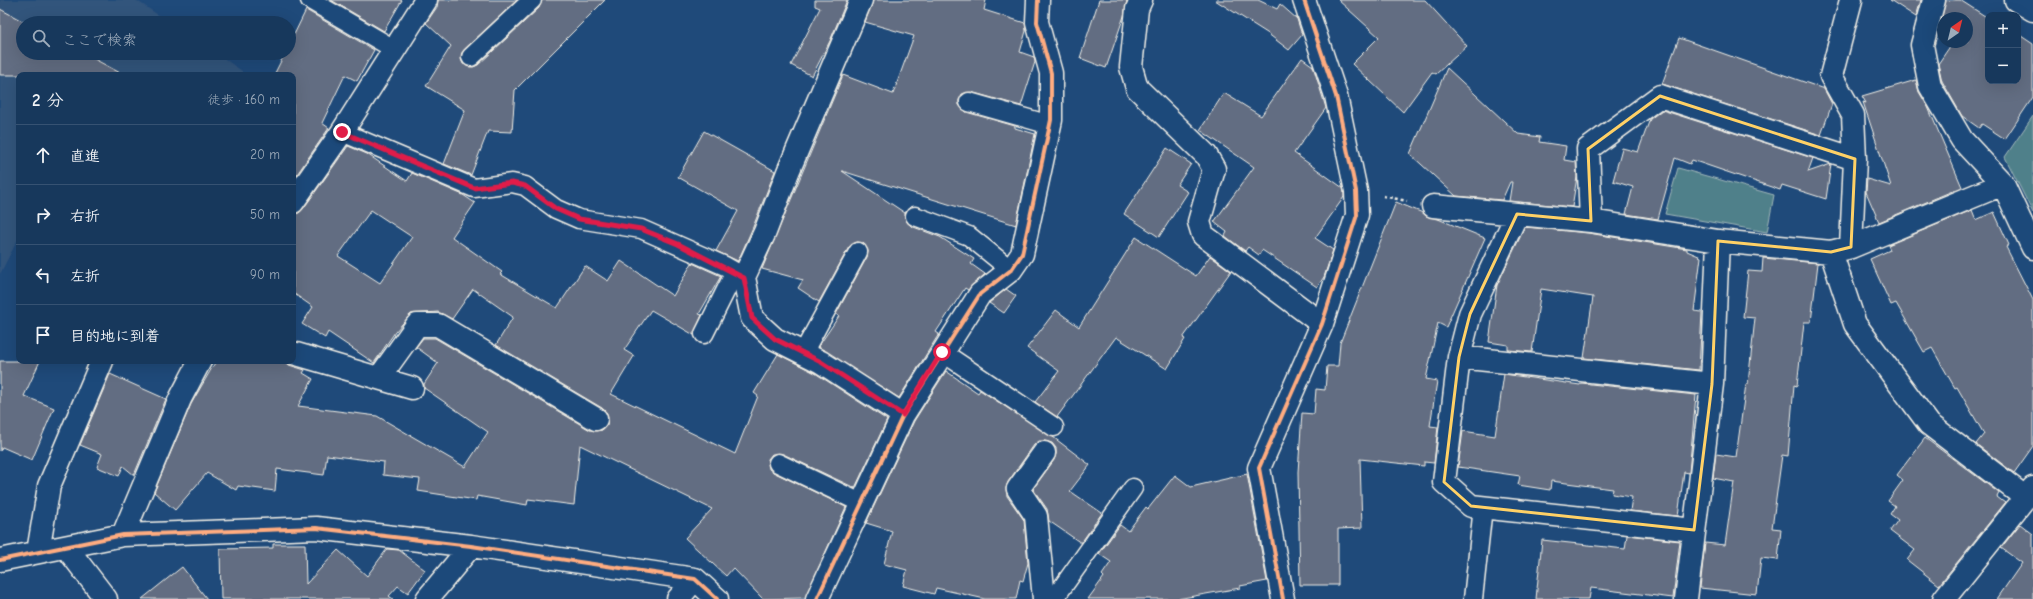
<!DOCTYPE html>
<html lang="ja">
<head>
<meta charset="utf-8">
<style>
  :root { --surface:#17385c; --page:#203f62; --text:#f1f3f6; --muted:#9eacbb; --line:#365272 }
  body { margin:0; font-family:"Comic Neue","Klee One",sans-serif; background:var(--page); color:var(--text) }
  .controls { position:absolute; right:12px; top:12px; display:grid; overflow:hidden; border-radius:8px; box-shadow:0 4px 16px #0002 }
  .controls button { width:36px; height:36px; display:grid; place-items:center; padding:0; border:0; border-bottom:1px solid var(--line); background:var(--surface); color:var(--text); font:20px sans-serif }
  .compass { position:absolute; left:1937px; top:12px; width:36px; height:36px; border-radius:50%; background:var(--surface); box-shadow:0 4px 16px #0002; rotate:35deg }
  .stop { position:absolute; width:12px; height:12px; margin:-9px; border:3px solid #e11d48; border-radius:50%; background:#fff }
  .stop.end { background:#e11d48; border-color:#fff; box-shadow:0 1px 4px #0008 }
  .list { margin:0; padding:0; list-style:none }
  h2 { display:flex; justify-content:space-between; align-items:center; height:52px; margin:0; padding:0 16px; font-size:17px }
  h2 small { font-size:13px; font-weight:400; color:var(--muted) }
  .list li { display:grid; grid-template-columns:26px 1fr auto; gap:12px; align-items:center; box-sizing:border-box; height:60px; padding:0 16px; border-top:1px solid var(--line) }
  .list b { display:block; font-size:15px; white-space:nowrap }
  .list em { font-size:13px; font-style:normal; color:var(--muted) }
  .icon { flex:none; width:22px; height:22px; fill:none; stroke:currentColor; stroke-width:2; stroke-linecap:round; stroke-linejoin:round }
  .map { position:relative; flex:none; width:2033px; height:599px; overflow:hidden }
  .search { position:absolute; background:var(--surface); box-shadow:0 4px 16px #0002; left:16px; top:16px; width:280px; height:44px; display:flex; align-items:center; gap:10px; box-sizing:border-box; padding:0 14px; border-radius:22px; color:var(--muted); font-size:15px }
  .panel { position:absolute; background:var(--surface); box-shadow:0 4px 16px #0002; left:16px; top:72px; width:280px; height:292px; border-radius:8px }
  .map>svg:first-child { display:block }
  .built { fill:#33547c }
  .green { fill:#50808a; stroke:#a2b8b9 }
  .building { fill:#626d82; stroke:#f4f1e8; fill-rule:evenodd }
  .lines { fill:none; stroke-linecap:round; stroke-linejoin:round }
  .lane-casing { stroke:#f4f1e8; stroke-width:21 }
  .street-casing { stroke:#f4f1e8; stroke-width:25 }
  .path { stroke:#f4f1e8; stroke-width:2.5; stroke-dasharray:3 3; stroke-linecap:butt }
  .lane { stroke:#1f4a7a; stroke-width:18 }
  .street { stroke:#1f4a7a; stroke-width:22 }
  .cycleway-casing { stroke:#1f4a7a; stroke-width:6 }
  .cycleway { stroke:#ffac80; stroke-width:4 }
  .route { stroke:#e11d48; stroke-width:5 }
  .marked { fill:none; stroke:#ffd166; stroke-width:3; stroke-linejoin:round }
</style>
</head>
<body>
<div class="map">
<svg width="2033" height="599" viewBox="0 0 2033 599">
  <rect width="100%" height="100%" fill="#1f4a7a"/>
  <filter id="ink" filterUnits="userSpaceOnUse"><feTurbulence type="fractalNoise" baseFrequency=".025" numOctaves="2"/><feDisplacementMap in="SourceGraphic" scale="8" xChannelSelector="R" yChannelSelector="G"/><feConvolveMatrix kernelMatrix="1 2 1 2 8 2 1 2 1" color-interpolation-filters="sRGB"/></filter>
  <g filter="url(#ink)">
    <path class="built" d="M0,0h136l34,23h-147v30h193l26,18v4h-223v162l-19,37z"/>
    <path class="green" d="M2033,116v97l-28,-56z
      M1678,168l96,27 -7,37 -102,-18z"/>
    <path class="building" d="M331,0h71l-18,31z
      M438,0h79l-53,50 -3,9 2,5 10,3 5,-2 61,-57 3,-8h63l-90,90 -3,42 -24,-1 -17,44 -27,-11 21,-54 -39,-24 25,-40 -25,-23 11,-16z
      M815,0h32l-17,41 -18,35 -21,-11 29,-57 -5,-2z
      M873,0h113l-2,10 41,13 1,8 -6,21 14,5 1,5 -14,44 -50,-14 -9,2 -3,6v5l7,7 49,14v2l20,6 -19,91 -174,-54 63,42 2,9 4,4 29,11 34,22 -3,5 14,10 -17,16 -3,-2 -29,44 3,2 -40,64 -81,-51 21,-31 -3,-2 31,-57 1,-6 -5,-8 -6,-1 -8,5 -30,55 -21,-14 5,-8 -41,-11 81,-194 50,19 21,-58 -49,-14z
      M1099,0h28l-3,16 -18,52 -26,-10z
      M1215,0h43l19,9 3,-5 17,15 5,16 -13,15 -22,-17z
      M1338,0h87l42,46 -31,28 -4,-2 -29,40 -51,-48 27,-27z
      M1890,0h31l-5,17z
      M1946,0h14l28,18v63h30v-47l15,10v53l-28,42 -23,-15 -3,4 -17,-12 -20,-35 -4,-17 15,-22h14v-24h-24v17l-5,-3z
      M0,9l26,14h-3v30h60l41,22h-124z
      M306,10l68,40 -17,31 -12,-6 -23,48 7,5 -36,52v-105h-19l11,-22h4v-8z
      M1679,38l145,51 8,15 -11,31 -159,-51z
      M1302,58l11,8 13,42 -32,45 49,35 1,5v4l-29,41 18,12 -9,27 -7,10 -55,-37 -3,5 -11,-8 -3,4 -20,-15 2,-4 -13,-10 40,-55 -54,-37 24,-37 37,23z
      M1447,68l71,66 22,3 -1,5 27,4 -2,14 12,2 1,15 -5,30 -63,-6 3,-19h-2l-8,18 -46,-4 -46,-42z
      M1916,80l3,12 9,15 34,80 -83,35 -13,-30 1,-13 24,7 -28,-84 3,1 -4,-7z
      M1662,110l151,48 -5,14 23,-8 -5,35 -44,-14 -2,5 -88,-30 -2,4 -15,-6 -17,61 -32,-5 7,-27 -20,-6 9,-33 16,4 12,-33z
      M704,131l71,40 -22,56 -15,34 -22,-10 22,-40 -60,-34z
      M348,146l19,8 40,27 5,-8 51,22 12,8 -23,34 50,35 -2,2 57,34 28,-42 23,15 13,-20 52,35 19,-33 29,13 -22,38 3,1 -8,20 -43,-25 -27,40 10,6 -23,38 124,60 23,-58 -4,-3 24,-39 37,19 72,47 -32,68 -72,-34h-11l-4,5 1,10 4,3 73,35 -41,91 -42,1 -30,-31 -7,8 -41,-38 27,-29 -132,-64 -6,60 -46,-6 -1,6 -50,-9 -1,4 -58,-9 2,-12 -37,-4 1,-13 -57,-7 -3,20 -47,-6 -2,22 -37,-5 -2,4 -29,-17 -32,37 -21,-18 37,-88 25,-43h68l5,4 16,5 -2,3 10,6 -15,27 79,10 88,51 23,-35 -64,-44v-4l14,-21 -22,-16 7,-9h12l155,92 5,1 7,-1 5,-5 1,-6 -1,-6 -5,-5 -106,-63 17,-28 -40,-28 -21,30 -14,-7 -27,2 -16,18 -21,31 -46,-31 -3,6 -23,-14 11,-17 -20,-14v-79l6,-1 4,-4zM371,210l41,27 -32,46 -42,-27z
      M1167,148l24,16 -14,21 11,7 -29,45 -35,-23z
      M1396,202l27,11 3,3 12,3 47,19 -39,89 -8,-4 -12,56 11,2 -7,45 8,1 -4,36 -10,-1v4l-64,-7 2,69 -24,1v56h-38l-2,-113 4,-59 12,1 2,-25 9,1 2,-24h11l2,-23z
      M1972,210l4,10 18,-8 15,33 -3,2 27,53v146l-19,27 -38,-29 8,-10 -27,-47 -2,1 -23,-40 -8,4 -28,-49 -5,2 -21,-46 20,-9 -2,-5z
      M1525,227l63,6 99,16v2l14,6 -7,54 8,1 -3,58 -115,-12 9,-61 -52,-8 -9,63 -24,-2v-5l-19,-3 8,-57z
      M1136,237l60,39 14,-20 21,15 -48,67 2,1 -18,30 -51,-32 -59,80 -22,-15 24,-31 -32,-23 29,-38 23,17z
      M1763,258l55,5 -7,59h-7l-7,64 -3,-1 -6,71 -6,-1 -10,73 9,1 -3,31 -17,-2 -4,36 -57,-6 5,-45 20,2 9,-63 -21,-4 3,-24 20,3 10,-73h2l7,-66 -12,-1 5,-46 14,1z
      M1006,289l10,7 -12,17 -15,-10z
      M0,361h40l-16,35 30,12 -22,52 -30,-13 -2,4z
      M946,371l32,22 2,-3 73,47 37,28 -20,26 32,22 -21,30 -32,-22 -2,-12 -14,-20 21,-29 2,-6v-6l-4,-5 -7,-2h-6l-5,4 -26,37 -2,6 1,8 17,24 4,43 -5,18 -3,-1 -4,19h-31l-49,-11 -2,6 -31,-8 4,-16 -23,-6 8,-33 -26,-8 48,-102z
      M110,374l56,25 -32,76 -11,-9 -4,10 -22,-9 5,-13 -22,-9z
      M1504,374l76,11 1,-2 115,12 -7,78 -5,-1 -6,44 -48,-5 2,-14 -20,-3 1,-5 -62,-8 -1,9 -32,-5 2,-9 -62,-9 5,-36 32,5z
      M1925,438l74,55 -2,4 8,6 -66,82 -32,-25 8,-10 -25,-19 8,-11 -8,-6 5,-8 -7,-5 15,-21 -6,-5z
      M1247,474l20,107 -27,5v2l-63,11h-89l16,-22 -2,-2 9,-13 -12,-8 21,-29 8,6 18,-24 2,2 27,-34 16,12z
      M2020,524l13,10v65h-36l25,-36 -21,-15z
      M1627,535l53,6 -7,57 -82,-10 -2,11h-53l6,-59 83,9z
      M273,544h32l1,40 32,-34 29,26 20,-27 12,1 26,20 -17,23 -10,-7 -9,10 4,3h-172l-1,-50 53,-1z
      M182,567l25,32h-65z"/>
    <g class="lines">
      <defs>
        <path id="lane" d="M310,0l84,49
          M471,57l61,-57
          M969,102l81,23
          M342,132l132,56 38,-5 13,3 31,23 23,10 62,10 84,37 19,11
          M915,216l54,20 42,34
          M704,334l31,-62
          M942,352l112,75
          M803,353l55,-101
          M778,463l83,40
          M1054,599l79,-111
          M1473,599l10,-92"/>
        <path id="street" d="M861,0l-73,172 -23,60 -21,45 8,41 23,21 46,23 82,53
          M1141,0l-4,9 -6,58 6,21 69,67 8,14 -15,53 4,13 119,89
          M1851,0l-20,76 22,39 2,44 -4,88
          M1934,0l-12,45 8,41 32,54 41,44 30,64
          M2016,0l17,10
          M293,202l49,-70 84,-132
          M1433,206l158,15 127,20 113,11 20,-5 152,-63
          M1517,214l-47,100 -11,43 -15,125 27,24 223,24
          M1591,221l-3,-72 72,-53 195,63
          M1831,252l24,72 74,100 97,74
          M293,353l119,35
          M1459,357l253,27
          M379,378l38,-53h21l158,94
          M1044,453l-26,36 18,27 8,83
          M123,535l57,-136 20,-38
          M66,547l40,52
          M38,552l11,-66 53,-125
          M0,560l123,-25 193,-7 155,18 224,33 22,20
          M427,599l44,-53
          M678,599l17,-20
          M817,599l86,-184 77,-121 31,-24 11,-16 29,-134v-47l-14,-51 1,-22
          M1283,599l-24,-131 63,-144 35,-109 -1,-24 -20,-95 -32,-96
          M1686,599l26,-215 6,-143
          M1944,599l89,-111"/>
      </defs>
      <use href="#lane" class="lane-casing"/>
      <use href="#street" class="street-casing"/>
      <path class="path" d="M1383,196l24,5"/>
      <use href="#lane" class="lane"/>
      <use href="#street" class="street"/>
      <defs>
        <path id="cycleway" d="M0,560l123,-25 193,-7 155,18 224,33 22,20
          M817,599l86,-184 77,-121 31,-24 11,-16 29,-134v-47l-14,-51 1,-22
          M1283,599l-24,-131 63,-144 35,-109 -1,-24 -20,-95 -32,-96"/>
      </defs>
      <use href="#cycleway" class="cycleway-casing"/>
      <use href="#cycleway" class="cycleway"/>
    </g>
  </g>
  <g class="lines" filter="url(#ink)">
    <path class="route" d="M342,132l132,56 38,-5 13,3 31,23 23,10 62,10 37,15 66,34 8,40 23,21 46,23 82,53 39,-63"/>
  </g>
  <path class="marked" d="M1660,96l195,63 -4,88 -20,5 -113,-11 -6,143 -18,146 -223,-24 -27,-24 15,-125 11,-43 47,-100 74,7 -3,-72z"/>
</svg>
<div class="controls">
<button>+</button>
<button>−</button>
</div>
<svg class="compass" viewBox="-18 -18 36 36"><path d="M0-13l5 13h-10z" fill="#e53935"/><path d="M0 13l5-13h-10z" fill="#9eacbb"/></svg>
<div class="stop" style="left:942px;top:352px"></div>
<div class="stop end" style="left:342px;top:132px"></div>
<div class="search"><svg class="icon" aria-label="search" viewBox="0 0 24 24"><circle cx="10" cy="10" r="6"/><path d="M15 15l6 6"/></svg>ここで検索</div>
<section class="panel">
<h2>2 分<small>徒歩 · 160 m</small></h2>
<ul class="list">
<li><svg class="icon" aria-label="ahead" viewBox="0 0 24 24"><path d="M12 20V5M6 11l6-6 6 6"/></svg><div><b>直進</b></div><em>20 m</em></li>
<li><svg class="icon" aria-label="right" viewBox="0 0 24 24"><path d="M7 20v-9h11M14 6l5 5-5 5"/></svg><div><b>右折</b></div><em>50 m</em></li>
<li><svg class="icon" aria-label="left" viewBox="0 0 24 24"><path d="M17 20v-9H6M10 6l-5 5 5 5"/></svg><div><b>左折</b></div><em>90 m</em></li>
<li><svg class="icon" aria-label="arrive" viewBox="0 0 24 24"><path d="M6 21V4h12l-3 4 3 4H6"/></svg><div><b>目的地に到着</b></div></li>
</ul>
</section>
</div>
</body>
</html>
